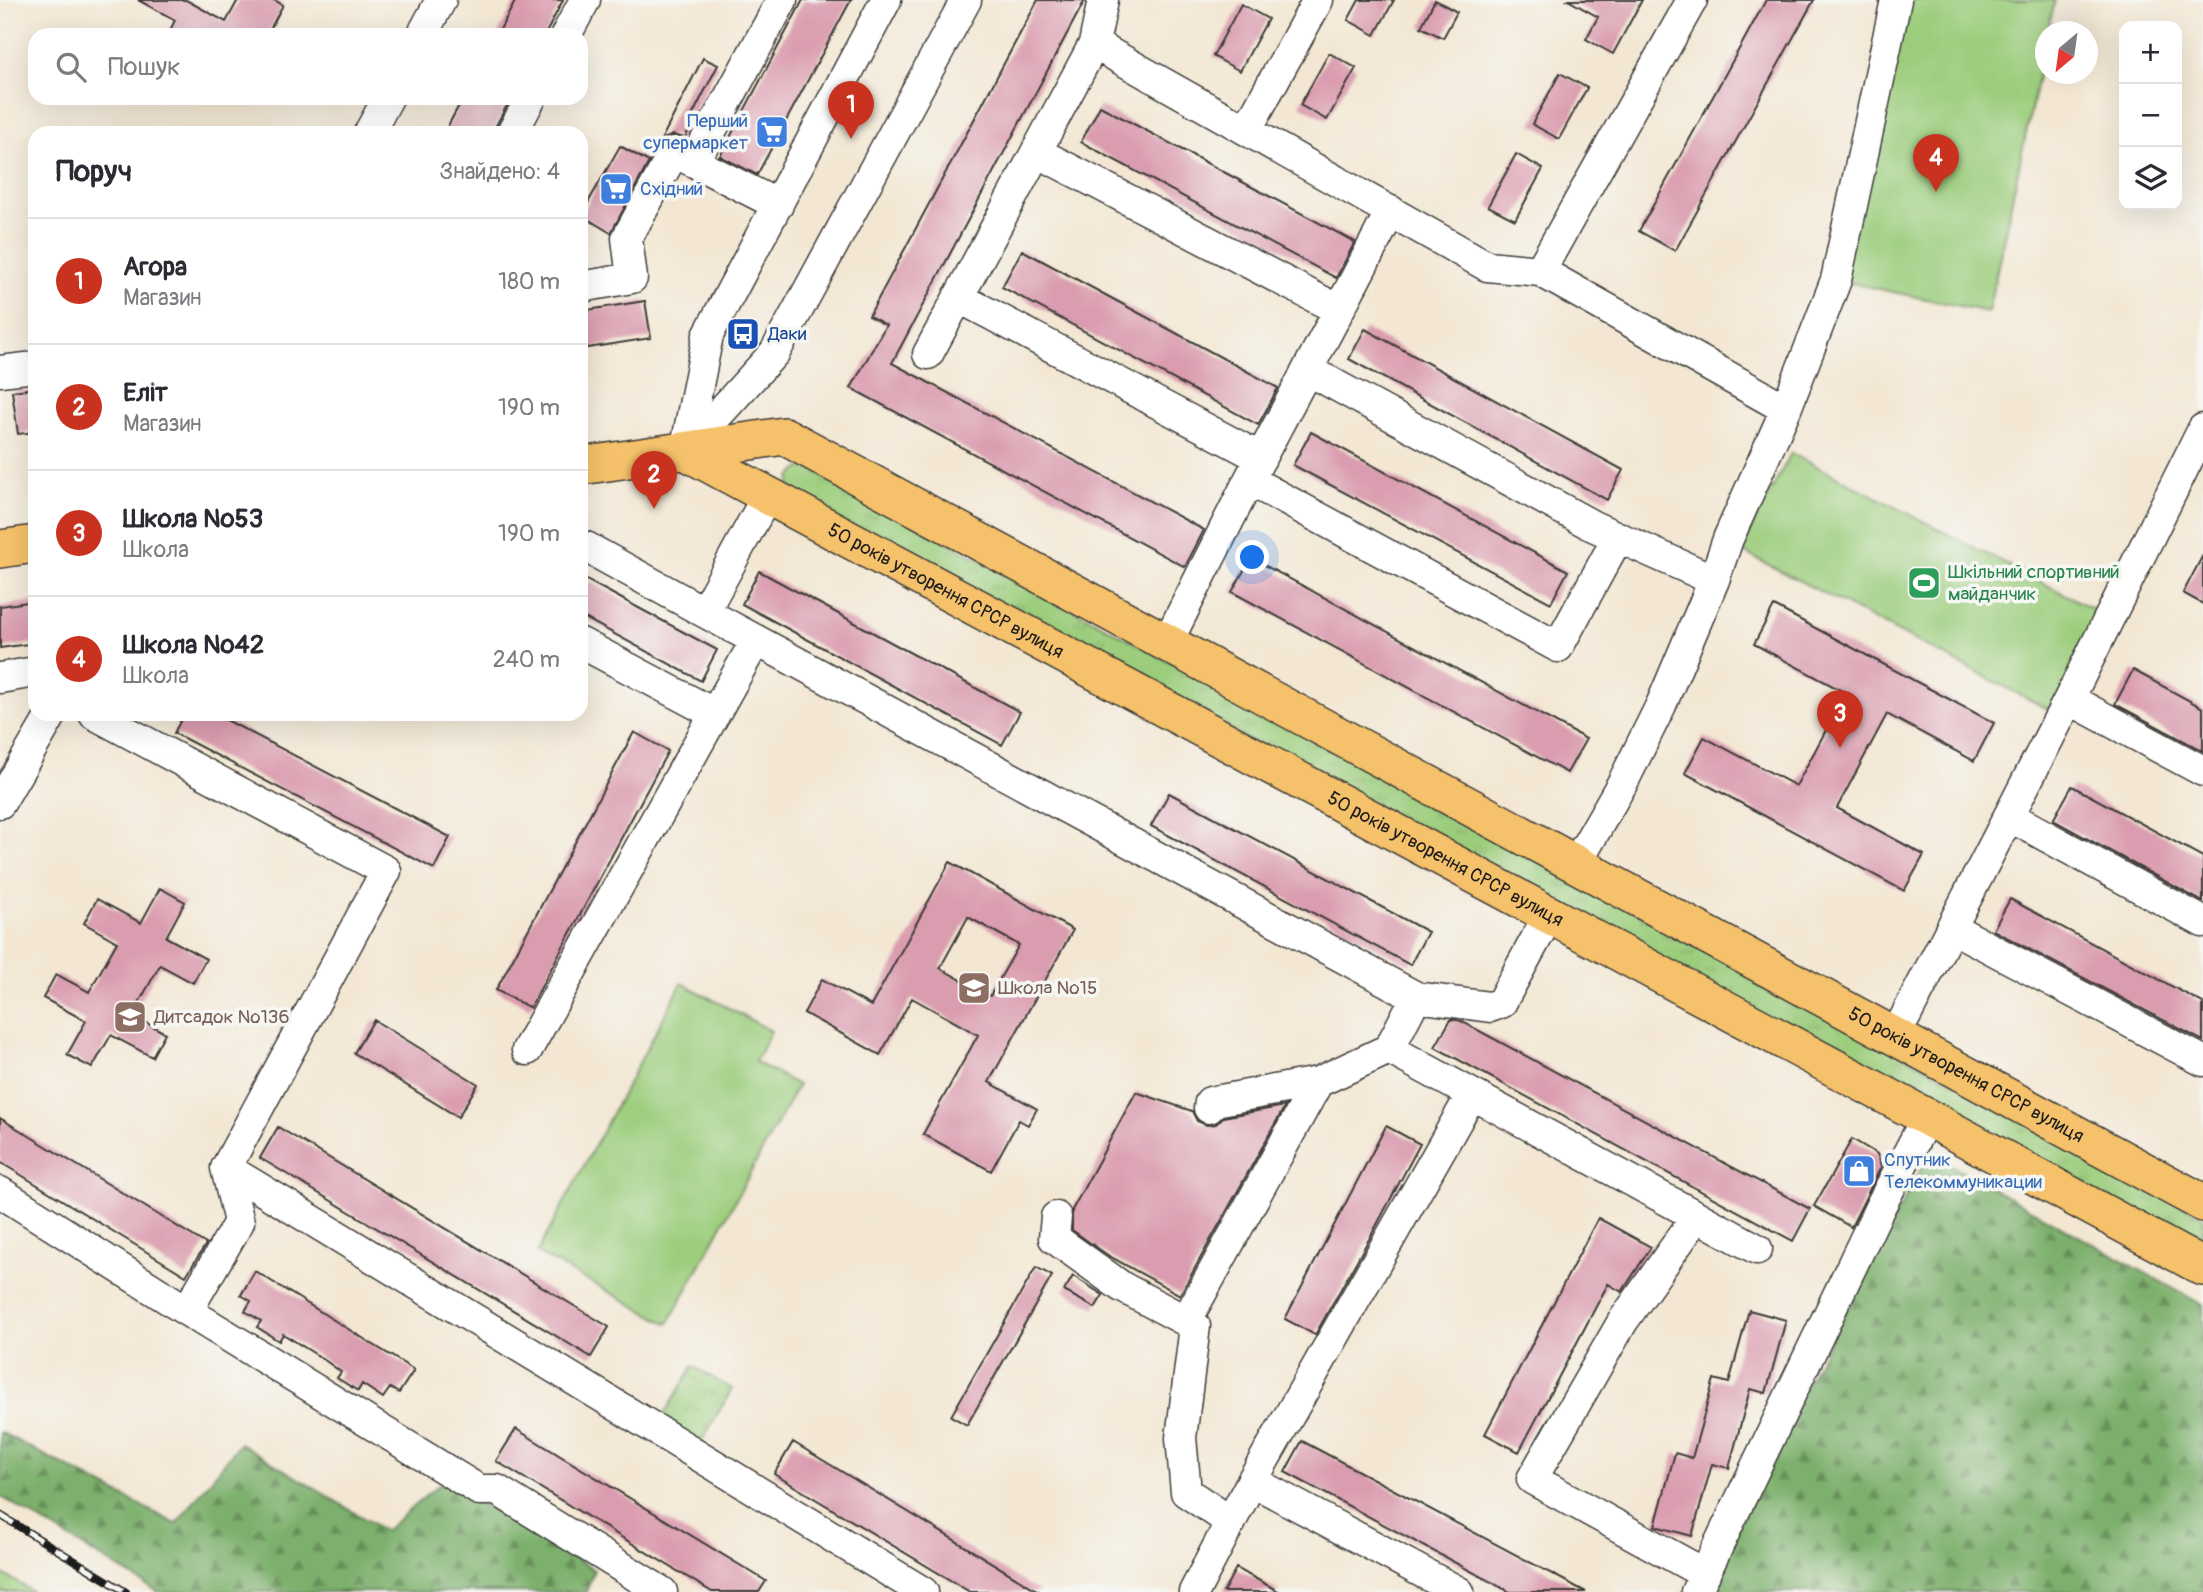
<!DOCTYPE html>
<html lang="uk">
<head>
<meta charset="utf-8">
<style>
  :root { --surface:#fff; --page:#f2f2f3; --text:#2b2b33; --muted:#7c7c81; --line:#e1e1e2; --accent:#c8321e }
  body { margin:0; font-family:Pangolin,sans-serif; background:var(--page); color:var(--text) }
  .controls { position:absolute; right:21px; top:21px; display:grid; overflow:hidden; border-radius:14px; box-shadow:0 7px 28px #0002 }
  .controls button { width:63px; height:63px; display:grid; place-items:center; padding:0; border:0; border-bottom:2px solid var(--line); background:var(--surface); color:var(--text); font:35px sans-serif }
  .compass { position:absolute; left:2035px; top:21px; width:63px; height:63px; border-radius:50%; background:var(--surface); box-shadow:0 7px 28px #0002; rotate:209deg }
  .you { position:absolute; left:1253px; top:558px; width:24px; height:24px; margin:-18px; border:5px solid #fff; border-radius:50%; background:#1a73e8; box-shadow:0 0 0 10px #1a73e833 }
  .badge { display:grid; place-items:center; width:46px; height:46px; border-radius:50%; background:var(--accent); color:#fff; font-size:23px; font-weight:700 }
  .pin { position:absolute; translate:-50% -58px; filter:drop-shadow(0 2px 4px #0008) }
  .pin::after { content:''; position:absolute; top:37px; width:24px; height:21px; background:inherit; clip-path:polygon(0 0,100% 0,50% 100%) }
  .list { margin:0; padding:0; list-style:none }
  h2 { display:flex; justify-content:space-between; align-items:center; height:91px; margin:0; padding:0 28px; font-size:30px }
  h2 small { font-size:23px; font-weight:400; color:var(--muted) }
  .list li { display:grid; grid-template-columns:46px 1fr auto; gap:21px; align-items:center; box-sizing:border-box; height:126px; padding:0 28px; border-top:2px solid var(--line) }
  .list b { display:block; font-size:26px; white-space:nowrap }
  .list p { margin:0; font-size:23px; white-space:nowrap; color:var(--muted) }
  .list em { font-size:23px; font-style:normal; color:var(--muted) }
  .icon { flex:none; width:38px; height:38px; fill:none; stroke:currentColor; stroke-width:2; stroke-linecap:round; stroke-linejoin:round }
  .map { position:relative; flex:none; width:2203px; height:1592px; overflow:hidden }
  .search { position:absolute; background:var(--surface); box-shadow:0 7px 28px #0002; left:28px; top:28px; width:560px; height:77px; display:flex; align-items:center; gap:18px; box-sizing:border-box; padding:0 24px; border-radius:21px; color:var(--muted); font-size:26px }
  .panel { position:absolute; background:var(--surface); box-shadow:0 7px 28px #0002; left:28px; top:126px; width:560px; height:595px; border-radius:21px }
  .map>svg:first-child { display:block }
  .grass { fill:url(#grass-tufts); stroke:#5c744c; stroke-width:2 }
  .forest { fill:url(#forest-firs); stroke:#4c6644; stroke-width:2 }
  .park { fill:url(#park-crowns); stroke:#5c744c; stroke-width:2 }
  .garden { fill:#9ccd7d; stroke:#5c744c; stroke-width:2 }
  .building { fill:#da9caf; fill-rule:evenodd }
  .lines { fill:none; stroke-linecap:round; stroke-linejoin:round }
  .minor-casing { stroke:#3c3a37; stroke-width:33 }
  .major-casing { stroke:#3c3a37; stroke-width:40 }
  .minor { stroke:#fff; stroke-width:30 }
  .major { stroke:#f5c16b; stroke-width:37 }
  .rail-casing { stroke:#1c1c1c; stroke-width:8 }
  .rail { stroke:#f6f6f2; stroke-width:5; stroke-dasharray:16; stroke-linecap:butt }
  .labels { text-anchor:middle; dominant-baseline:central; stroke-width:7; stroke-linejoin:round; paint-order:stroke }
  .shop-label { font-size:19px; fill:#366cbe; stroke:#f6f6f2; text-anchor:start }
  .transit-label { font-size:19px; fill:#164399; stroke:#f6f6f2; text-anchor:start }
  .leisure-label { font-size:19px; fill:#27864d; stroke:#f6f6f2; text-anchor:start }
  .street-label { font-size:19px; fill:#1c1c1c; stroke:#f6f6f2 }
  .education-label { font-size:19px; fill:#785e54; stroke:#f6f6f2; text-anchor:start }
</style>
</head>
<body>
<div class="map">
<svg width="2203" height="1592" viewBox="0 0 2203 1592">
  <defs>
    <pattern id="grass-tufts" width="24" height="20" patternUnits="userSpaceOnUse" patternTransform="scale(1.75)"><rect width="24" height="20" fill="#9ccd7d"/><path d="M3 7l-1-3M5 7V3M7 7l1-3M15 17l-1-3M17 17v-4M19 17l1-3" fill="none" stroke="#86af6b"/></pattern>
    <pattern id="forest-firs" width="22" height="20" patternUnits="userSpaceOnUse" patternTransform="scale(1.75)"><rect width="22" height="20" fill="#7db06c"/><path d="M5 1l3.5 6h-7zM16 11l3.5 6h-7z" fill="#668e58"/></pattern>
    <pattern id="park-crowns" width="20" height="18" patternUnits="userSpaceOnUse" patternTransform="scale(1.75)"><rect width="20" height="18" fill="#9ccd7d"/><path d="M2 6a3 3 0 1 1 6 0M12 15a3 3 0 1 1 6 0" fill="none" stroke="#86af6b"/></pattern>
  </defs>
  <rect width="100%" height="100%" fill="#f6f6f2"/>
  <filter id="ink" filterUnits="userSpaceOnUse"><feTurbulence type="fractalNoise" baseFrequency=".0143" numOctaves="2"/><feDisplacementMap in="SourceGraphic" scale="14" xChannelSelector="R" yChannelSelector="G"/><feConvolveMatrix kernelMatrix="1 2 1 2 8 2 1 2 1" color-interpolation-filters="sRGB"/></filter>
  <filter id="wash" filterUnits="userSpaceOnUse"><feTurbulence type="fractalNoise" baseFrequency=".00686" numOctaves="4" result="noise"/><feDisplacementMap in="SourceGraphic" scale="28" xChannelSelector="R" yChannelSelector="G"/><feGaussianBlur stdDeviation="1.57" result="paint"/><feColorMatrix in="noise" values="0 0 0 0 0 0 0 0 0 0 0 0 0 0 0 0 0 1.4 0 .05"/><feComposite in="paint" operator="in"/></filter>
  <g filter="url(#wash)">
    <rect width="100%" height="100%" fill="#f3e7d3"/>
    <path class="grass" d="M806,466l1397,750v36l-1412,-758c-4,-15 0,-23 15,-28z"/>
    <path class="forest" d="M1929,1153l274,152v287h-507z
      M0,1432l176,92 64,-81 145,88 58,-50 151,89 -8,22h-428l-158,-96z"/>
    <path class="park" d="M693,1366l39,23 -33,57 -40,-23z"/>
    <path class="garden" d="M1896,0h159l-7,31 -2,1 -1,12 -57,268 -152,-32z
      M1791,453l316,163 -50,98 -317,-164z
      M682,983l89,48 -16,31 43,23 -130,239 -131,-71z
      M0,1572l33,20h-33z"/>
    <g id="blocks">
      <path class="building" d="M138,0h48l40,22 12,-22h36l9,5 -16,30h-99l7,-15z
        M516,0h47l-18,35h-48z
        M803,0h48l-94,175 -37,-19z
        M1038,0h47l-193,363 312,167 -19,37 -334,-179 35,-63 -17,-9z
        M1359,0h35l-19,35 -27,-15z
        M1435,0l22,12 -14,26 -22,-11z
        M1568,0h74l-29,54 -27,-15 12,-22z
        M1766,0h48l-139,251 -36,-20z
        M1241,4l27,15 -28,52 -27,-15z
        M1329,53l27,15 -29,52 -27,-15z
        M703,58l15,7 -26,51 3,1 -10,21 -12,-3 -12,5z
        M1560,73l27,15 -28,51 -27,-15z
        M463,98h48l-19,35h-48z
        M1100,106l255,136 -19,36 -255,-136z
        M620,146l29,16 -38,71 -30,-18z
        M1516,154l27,15 -28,51 -27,-14z
        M1022,250l256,138 -20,37 -256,-138z
        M645,301l6,37 -70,11v-38z
        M1365,329l258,141 -16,30 -258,-141z
        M35,388v44l-17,2 -6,-43z
        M1311,432l257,139 -17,32 -258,-138z
        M2203,555v49l-20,-11z
        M1251,558l335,181 -19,34 -335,-181z
        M759,571l261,141 -18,33 -260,-141z
        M581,577l136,73 -16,31 -120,-65z
        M35,601v42l-35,5v-42z
        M1774,606l220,117 -20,38 -87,-47 -50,94 87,47 -20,36 -219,-118 19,-36 92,49 50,-93 -92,-49z
        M2133,670l70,38v43l-88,-47z
        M184,714h31l235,123 -16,32 -260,-136z
        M634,732l34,19 -138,257 -34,-18z
        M2072,786l131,71v45l-150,-82z
        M1169,793l259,139 -18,33 -259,-139z
        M950,862l123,68 -84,152 48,27 -9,16 -9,-5 -28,51 -68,-37 55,-99 -66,-37 -32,57 -76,-42 18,-34 49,27zM968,917l51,28 -29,51 -50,-28z
        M160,888l25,14 -19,35 40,22 -13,24 -33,-18 -28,50 33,18 -13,24 -41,-22 -19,33 -25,-13 19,-34 -43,-23 13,-24 33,18 28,-50 -33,-19 13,-24 44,24z
        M2010,899l193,104v38l-210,-111z
        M1451,1019l10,2 349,188 -17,32 -358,-194z
        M374,1020l104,64 -20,33 -104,-64z
        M1136,1092l56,19 5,10 10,4 9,-1 7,-7 62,-11 -105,189 -71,-39 -37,-26v-20z
        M0,1118l206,126 -20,32 -186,-114z
        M1386,1126l34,18 -47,88 -58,103 -30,-16z
        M278,1127l331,200 -18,30 -331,-199z
        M1852,1139l25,15 4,13 -30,60 -37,-21z
        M1598,1218l53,29 -29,45 -14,-8 -89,168 -34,-18z
        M1036,1267l16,9 -85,149 -16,-9z
        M255,1271l159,99 -15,23 -9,-5 -7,10 -21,-14 -4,7 -21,-13 4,-6 -18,-13 -40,-25 -4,7 -22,-14 4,-6 -16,-10 6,-10 -10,-6z
        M1073,1276l30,19 -8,13 -31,-17z
        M1749,1310l37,10 -20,73 -16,-4 -21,79 -17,-4 -20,72 -37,-10 20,-73 17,5 22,-79 15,4z
        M516,1429l250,152 -7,11h-47l-216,-131z
        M1302,1441l284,151h-76l-225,-120z
        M793,1442l247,150h-70l-196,-118z
        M1236,1568l44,24h-57z"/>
    </g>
  </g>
  <g filter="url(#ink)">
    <use href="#blocks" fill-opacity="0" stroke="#3c3a37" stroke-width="2"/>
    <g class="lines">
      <defs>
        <path id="minor" d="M1103,0l-9,44 393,222 53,5 246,138 -58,130 -14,41 -53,125 -38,77 -47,82
          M422,35l19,-35
          M566,35l19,-35
          M1247,129l71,-129
          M369,133l19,-35
          M512,133l19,-35
          M1037,152l302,158 -90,170 -82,163
          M778,205l-84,-43 88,-162
          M1540,271l152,-271
          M581,287l51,-9 -5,-40 47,-86 20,10
          M958,297l303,161
          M1339,310l52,-99
          M928,354l166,-310
          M1308,370l285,156 121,54
          M0,371l35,-4
          M1786,409l50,-129 60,-280
          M685,451l90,-99 191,-352
          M685,451l23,-116 178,-335
          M1249,480l309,167 60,-110
          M586,547l118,65 63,-116
          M704,612l712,385 -27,52 368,200
          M581,643l134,71
          M0,678l35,-6
          M2069,699l134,72
          M94,714l292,157 -160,297 697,424
          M0,803l52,-89
          M2009,816l194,106
          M1952,928l251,133
          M1416,997l74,10 11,-4 48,-88
          M1895,1037l174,-338 134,-270
          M527,1050l229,-410
          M1209,1108l1,-6 108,-20
          M226,1168l13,54 -52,89 292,179h18l165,102
          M0,1192l187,119
          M1697,1216l-74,105 -91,158 173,95
          M1056,1217l-2,21 68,49 64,34 132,-239 71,-33
          M1195,1326l-14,112 5,54 45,30
          M1252,1481l220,-387
          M1194,1592l58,-111 207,111
          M1696,1592l185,-387 46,-88"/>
        <g id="major">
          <path id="s1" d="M685,451l1258,675 260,141"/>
          <path id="s2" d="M581,466l203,-30 1419,767"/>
          <path d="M0,549l35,-5"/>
        </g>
      </defs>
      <use href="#minor" class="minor-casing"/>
      <use href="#major" class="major-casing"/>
      <use href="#minor" class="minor"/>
      <use href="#major" class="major"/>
      <defs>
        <path id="rail" d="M0,1515l126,77"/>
      </defs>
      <use href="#rail" class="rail-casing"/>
      <use href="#rail" class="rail"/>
    </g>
  </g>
  <defs>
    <symbol id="supermarket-square" viewBox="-11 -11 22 22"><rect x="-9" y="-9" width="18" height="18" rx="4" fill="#3f7fe0" stroke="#f6f6f2"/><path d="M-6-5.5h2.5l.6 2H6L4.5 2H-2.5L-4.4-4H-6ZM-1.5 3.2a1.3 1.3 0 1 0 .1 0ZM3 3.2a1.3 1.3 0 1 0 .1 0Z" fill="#fff"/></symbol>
    <symbol id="bus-square" viewBox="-11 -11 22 22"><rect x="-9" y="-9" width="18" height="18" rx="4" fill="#1a4fb4" stroke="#f6f6f2"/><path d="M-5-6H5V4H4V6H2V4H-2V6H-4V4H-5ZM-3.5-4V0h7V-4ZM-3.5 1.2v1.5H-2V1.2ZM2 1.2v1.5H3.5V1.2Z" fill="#fff"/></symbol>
    <symbol id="stadium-square" viewBox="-11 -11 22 22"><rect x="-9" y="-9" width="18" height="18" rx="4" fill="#2e9e5b" stroke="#f6f6f2"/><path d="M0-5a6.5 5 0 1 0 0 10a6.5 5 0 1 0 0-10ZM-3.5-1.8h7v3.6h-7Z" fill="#fff"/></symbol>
    <symbol id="school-square" viewBox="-11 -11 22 22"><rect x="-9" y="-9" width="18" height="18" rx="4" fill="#8d6e63" stroke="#f6f6f2"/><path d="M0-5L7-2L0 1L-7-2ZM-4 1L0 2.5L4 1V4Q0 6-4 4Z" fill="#fff"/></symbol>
    <symbol id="shop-square" viewBox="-11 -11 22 22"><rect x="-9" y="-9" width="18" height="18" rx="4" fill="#3f7fe0" stroke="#f6f6f2"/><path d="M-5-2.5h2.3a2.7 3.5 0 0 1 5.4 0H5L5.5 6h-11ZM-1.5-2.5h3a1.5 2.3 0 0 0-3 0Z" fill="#fff"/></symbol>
  </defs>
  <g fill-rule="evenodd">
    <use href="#supermarket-square" x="753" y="113" width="38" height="38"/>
    <use href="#supermarket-square" x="597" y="170" width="38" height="38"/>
    <use href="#bus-square" x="724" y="315" width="38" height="38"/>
    <use href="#stadium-square" x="1905" y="564" width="38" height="38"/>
    <use href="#school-square" x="955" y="969" width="38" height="38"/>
    <use href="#school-square" x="111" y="998" width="38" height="38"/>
    <use href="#shop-square" x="1840" y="1152" width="38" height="38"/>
  </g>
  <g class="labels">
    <g class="shop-label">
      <text x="748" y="121" text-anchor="end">Перший<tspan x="748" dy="22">супермаркет</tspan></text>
      <text x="640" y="189">Східний</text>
      <text x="1884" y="1160">Спутник<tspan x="1884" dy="22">Телекоммуникации</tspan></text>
    </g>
    <g class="transit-label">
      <text x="768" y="334">Даки</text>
    </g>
    <g class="leisure-label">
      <text x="1948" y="572">Шкільний спортивний<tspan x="1948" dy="22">майданчик</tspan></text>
    </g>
    <g class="street-label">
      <text stroke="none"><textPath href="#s1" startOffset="296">50 років утворення СРСР вулиця</textPath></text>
      <text stroke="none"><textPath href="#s1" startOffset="863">50 років утворення СРСР вулиця</textPath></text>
      <text stroke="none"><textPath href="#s2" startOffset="1549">50 років утворення СРСР вулиця</textPath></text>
    </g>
    <g class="education-label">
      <text x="998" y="988">Школа №15</text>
      <text x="154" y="1017">Дитсадок №136</text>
    </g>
  </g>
</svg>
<div class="controls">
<button>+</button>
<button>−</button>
<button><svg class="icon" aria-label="layers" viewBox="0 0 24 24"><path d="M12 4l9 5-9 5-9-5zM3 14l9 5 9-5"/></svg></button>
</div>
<svg class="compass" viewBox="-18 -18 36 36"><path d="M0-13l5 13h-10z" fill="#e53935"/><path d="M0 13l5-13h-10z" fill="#7c7c81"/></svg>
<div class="you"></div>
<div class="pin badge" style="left:851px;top:139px">1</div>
<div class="pin badge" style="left:654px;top:509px">2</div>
<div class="pin badge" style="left:1840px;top:748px">3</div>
<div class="pin badge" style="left:1936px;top:192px">4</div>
<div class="search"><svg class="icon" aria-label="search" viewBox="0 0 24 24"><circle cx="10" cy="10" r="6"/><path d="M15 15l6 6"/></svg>Пошук</div>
<section class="panel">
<h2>Поруч<small>Знайдено: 4</small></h2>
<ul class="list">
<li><span class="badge">1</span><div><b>Агора</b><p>Магазин</p></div><em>180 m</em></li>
<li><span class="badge">2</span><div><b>Еліт</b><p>Магазин</p></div><em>190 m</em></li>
<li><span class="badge">3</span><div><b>Школа №53</b><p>Школа</p></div><em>190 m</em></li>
<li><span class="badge">4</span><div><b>Школа №42</b><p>Школа</p></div><em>240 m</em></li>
</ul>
</section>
</div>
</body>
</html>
